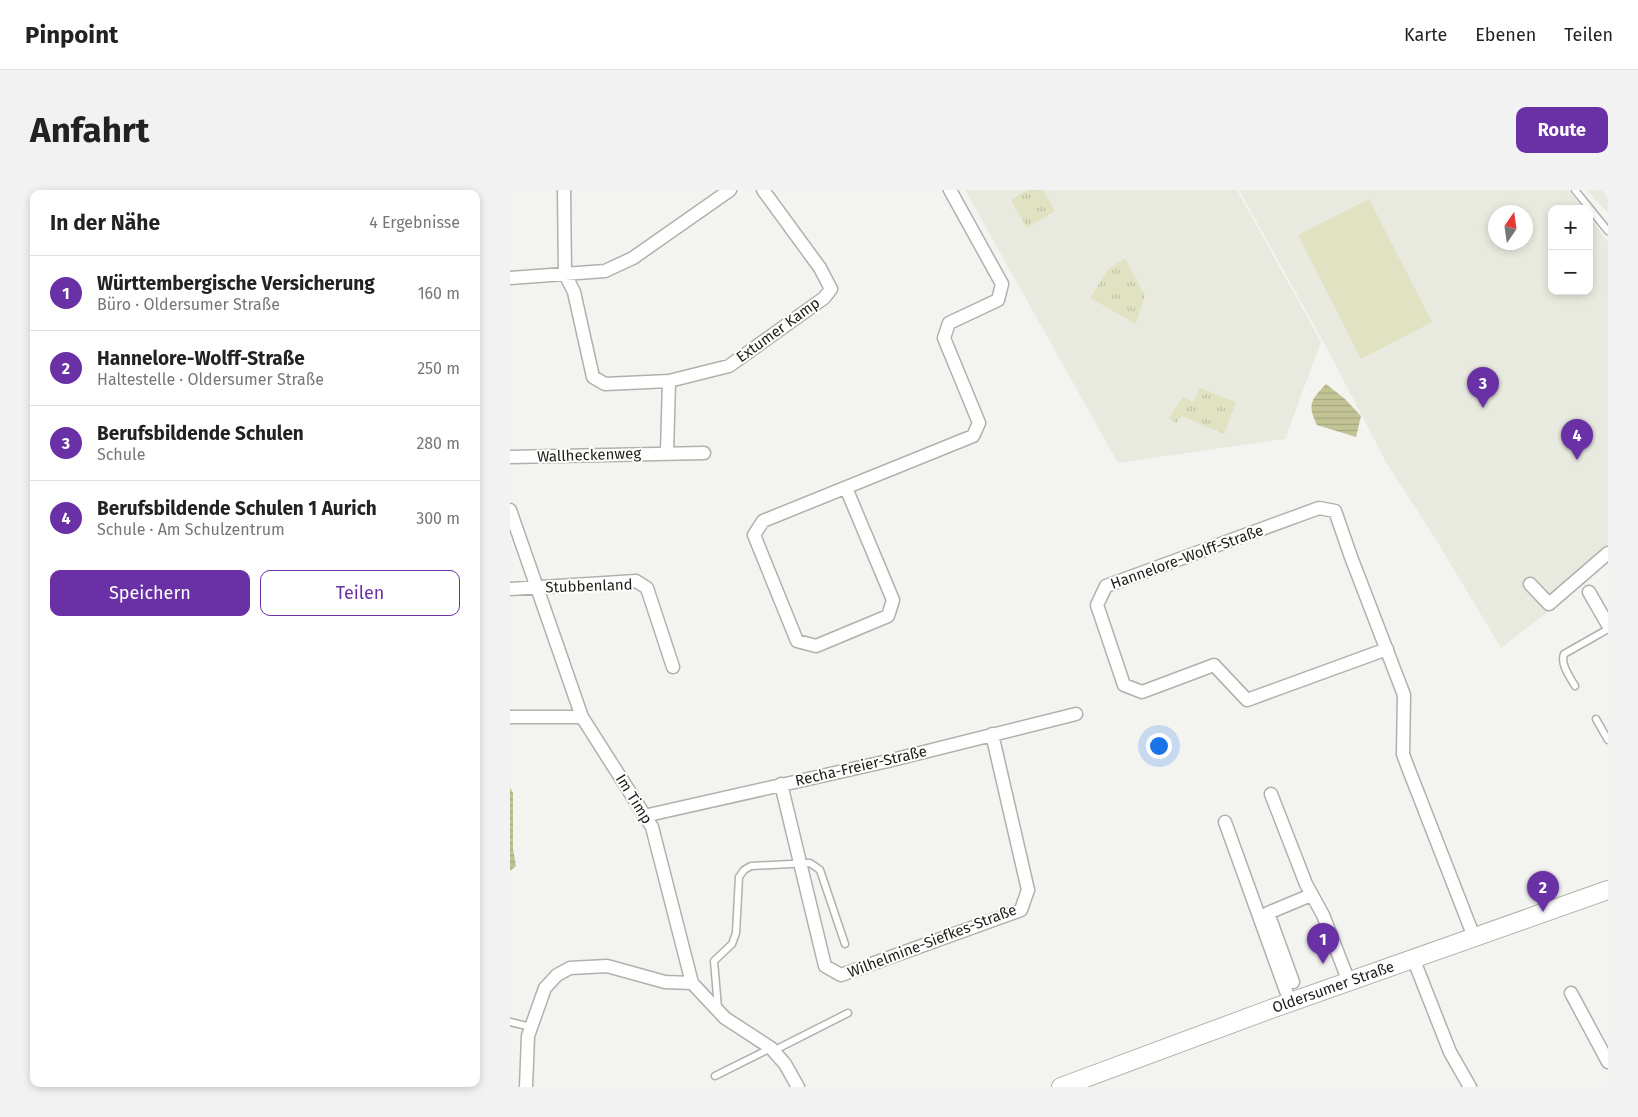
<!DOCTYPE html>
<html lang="de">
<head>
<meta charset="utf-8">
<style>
  :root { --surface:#fff; --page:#f2f2f2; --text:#222; --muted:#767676; --line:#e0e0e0; --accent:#6a31a7 }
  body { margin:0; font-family:"Fira Sans",sans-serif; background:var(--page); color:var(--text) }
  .controls { position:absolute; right:15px; top:15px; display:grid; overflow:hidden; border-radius:10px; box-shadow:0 2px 8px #0003 }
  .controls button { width:45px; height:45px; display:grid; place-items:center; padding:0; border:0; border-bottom:1px solid var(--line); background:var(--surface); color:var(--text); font:25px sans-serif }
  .compass { position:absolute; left:978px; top:15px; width:45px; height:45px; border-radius:50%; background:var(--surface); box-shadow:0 2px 8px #0003; rotate:13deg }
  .you { position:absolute; left:648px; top:555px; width:18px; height:18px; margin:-12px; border:4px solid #fff; border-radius:50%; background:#1a73e8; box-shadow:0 0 0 8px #1a73e833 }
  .badge { display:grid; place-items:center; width:32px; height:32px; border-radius:50%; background:var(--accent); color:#fff; font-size:16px; font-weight:700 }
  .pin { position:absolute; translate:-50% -41px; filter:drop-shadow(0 1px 2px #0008) }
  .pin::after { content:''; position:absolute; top:26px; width:18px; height:15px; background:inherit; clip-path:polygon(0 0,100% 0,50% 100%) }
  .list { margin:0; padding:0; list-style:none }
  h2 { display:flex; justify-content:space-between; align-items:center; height:65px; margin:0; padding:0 20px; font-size:21px }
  h2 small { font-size:16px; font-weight:400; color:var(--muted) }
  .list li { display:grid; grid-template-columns:32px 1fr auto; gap:15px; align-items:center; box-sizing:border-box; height:75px; padding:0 20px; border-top:1px solid var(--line) }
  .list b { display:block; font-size:19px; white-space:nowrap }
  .list p { margin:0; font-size:16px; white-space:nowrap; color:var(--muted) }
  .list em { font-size:16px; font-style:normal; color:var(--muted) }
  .actions { display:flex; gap:10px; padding:15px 20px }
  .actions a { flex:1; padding:11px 0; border:1px solid var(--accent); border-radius:10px; text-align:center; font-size:18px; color:var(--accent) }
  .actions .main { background:var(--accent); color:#fff }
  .map { position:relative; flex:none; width:1098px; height:897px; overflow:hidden; border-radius:10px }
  header { display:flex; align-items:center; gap:30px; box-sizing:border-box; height:70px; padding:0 25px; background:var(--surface); border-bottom:1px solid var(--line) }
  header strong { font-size:24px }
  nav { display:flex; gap:28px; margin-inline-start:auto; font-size:18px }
  .intro { display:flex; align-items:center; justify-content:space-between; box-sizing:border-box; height:120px; padding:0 30px }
  h1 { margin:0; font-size:35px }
  .button { padding:12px 22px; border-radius:10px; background:var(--accent); color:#fff; font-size:18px; font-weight:700 }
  main { display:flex; gap:30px; padding:0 30px }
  aside { flex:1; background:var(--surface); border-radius:10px; box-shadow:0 2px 8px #0003 }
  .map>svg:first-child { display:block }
  .built { fill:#e9eadf; fill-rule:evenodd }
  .park { fill:url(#park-tufts) }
  .pitch { fill:#e1e2c1 }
  .water { fill:url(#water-rules) }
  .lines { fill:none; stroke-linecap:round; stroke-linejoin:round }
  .service-casing { stroke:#b0b0ad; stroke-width:9 }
  .minor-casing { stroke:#b0b0ad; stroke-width:15 }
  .secondary-casing { stroke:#b0b0ad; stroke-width:20 }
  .service { stroke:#fff; stroke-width:6 }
  .minor { stroke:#fff; stroke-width:12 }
  .secondary { stroke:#fff; stroke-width:18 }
  .labels { text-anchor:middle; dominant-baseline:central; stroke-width:4; stroke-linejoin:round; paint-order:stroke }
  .street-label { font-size:15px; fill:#1d1d1c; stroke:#fffffe }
</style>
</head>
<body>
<header>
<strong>Pinpoint</strong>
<nav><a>Karte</a><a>Ebenen</a><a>Teilen</a></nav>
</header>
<div class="intro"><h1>Anfahrt</h1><a class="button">Route</a></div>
<main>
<aside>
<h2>In der Nähe<small>4 Ergebnisse</small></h2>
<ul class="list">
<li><span class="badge">1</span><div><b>Württembergische Versicherung</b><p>Büro · Oldersumer Straße</p></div><em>160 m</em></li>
<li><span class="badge">2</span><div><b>Hannelore-Wolff-Straße</b><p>Haltestelle · Oldersumer Straße</p></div><em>250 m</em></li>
<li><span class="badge">3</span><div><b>Berufsbildende Schulen</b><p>Schule</p></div><em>280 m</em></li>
<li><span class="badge">4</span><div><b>Berufsbildende Schulen 1 Aurich</b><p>Schule · Am Schulzentrum</p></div><em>300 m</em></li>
</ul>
<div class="actions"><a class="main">Speichern</a><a>Teilen</a></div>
</aside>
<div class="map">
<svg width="1098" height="897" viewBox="0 0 1098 897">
  <defs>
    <pattern id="park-tufts" width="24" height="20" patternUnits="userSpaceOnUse" patternTransform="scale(1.25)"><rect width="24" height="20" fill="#e1e2c1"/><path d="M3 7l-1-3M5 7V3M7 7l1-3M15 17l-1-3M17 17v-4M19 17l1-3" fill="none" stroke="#c1c1a5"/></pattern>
    <pattern id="water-rules" width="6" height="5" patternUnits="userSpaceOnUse" patternTransform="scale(1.25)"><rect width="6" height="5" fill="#c2c395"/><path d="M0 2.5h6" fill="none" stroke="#a6a780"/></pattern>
  </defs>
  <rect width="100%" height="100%" fill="#f3f3f0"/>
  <path class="built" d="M455,0h272l84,152 -36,97 -167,24z
    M729,0h330l14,19h-31v82h37v-74l19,25v320l-24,22 -83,64 -68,-113 -46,-71 -58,-112zM986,22h30v30h-30z
    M1077,0h21v23z"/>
  <path class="park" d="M518,0h15l12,21 -28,17 -16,-28z
    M615,69l20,36 -9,29 -46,-26 19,-30z
    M690,198l36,14 -12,32 -42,-18 -6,7 -7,-5 14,-21 10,5z"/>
  <path class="pitch" d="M859,9l63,123 -71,37 -63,-124z"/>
  <path class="water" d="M816,194l19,15 16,17 -5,21 -39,-12c-10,-21 -6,-25 9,-41z
    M0,598l3,5v56l3,17 -6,5z"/>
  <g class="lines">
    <defs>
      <path id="service" d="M1065,0l33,41
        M1065,496c-5,-9 -15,-22 -11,-32l44,-25
        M1086,529l12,21
        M208,818l-4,-47 18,-17 4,-11 3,-56 5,-7 7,-4 59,-3 10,7 25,74
        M0,832l21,5
        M263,861l75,-38
        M205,886l56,-28"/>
      <path id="minor" d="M54,0l1,84 9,18 19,85 12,7 64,-3 60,-15 95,-68 7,-9 -11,-21 -57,-78
        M0,88l95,-7 28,-13 97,-68
        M157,263l2,-72
        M0,267l194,-4
        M336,298l47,112 -5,16 -72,30 -19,-5 -43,-106 9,-14 210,-85 6,-13 -35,-85 5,-15 49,-23 4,-16 -52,-94
        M0,320l72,207 70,110 40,156 33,35 46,30 14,16 13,23
        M1020,394l19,20 59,-51
        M0,399l126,-8 11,7 26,79
        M1079,402l19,33
        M877,459l-140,51 -33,-35 -72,27 -18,-7 -27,-80 9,-19 213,-78 16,3 16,46 53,138 -1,59 4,11 67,172
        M0,527h72
        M271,594l44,182 16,9 180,-65 7,-20 -36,-156
        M761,604l35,90 17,31 26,67
        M134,626l244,-55 188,-47
        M715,632l65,180
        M903,768l37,94 20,35
        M783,792l-25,-69 43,-18
        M1061,803l37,69
        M16,897l2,-51 17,-48 12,-13 13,-7 37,-2 58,16 27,1"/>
      <g id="secondary">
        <path id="s1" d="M551,897l210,-78 337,-119"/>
      </g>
    </defs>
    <use href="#service" class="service-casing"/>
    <use href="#minor" class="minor-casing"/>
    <use href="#secondary" class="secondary-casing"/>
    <use href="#service" class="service"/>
    <use href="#minor" class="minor"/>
    <use href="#secondary" class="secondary"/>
  </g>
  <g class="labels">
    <g class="street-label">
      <text transform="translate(268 140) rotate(-36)">Extumer Kamp</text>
      <text transform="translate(79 265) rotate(-2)">Wallheckenweg</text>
      <text transform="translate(677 367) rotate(-20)">Hannelore-Wolff-Straße</text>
      <text transform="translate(79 396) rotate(-2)">Stubbenland</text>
      <text transform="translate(351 576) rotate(-13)">Recha-Freier-Straße</text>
      <text transform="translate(124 609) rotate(58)">Im Timp</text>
      <text transform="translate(422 751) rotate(-21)">Wilhelmine-Siefkes-Straße</text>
      <text stroke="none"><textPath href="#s1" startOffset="290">Oldersumer Straße</textPath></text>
    </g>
  </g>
</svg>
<div class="controls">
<button>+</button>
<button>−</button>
</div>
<svg class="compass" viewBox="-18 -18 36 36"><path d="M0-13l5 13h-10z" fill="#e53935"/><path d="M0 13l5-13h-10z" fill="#767676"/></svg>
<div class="you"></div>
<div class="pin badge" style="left:813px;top:774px">1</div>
<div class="pin badge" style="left:1033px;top:722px">2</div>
<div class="pin badge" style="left:973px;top:218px">3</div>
<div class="pin badge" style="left:1067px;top:270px">4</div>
</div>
</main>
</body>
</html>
